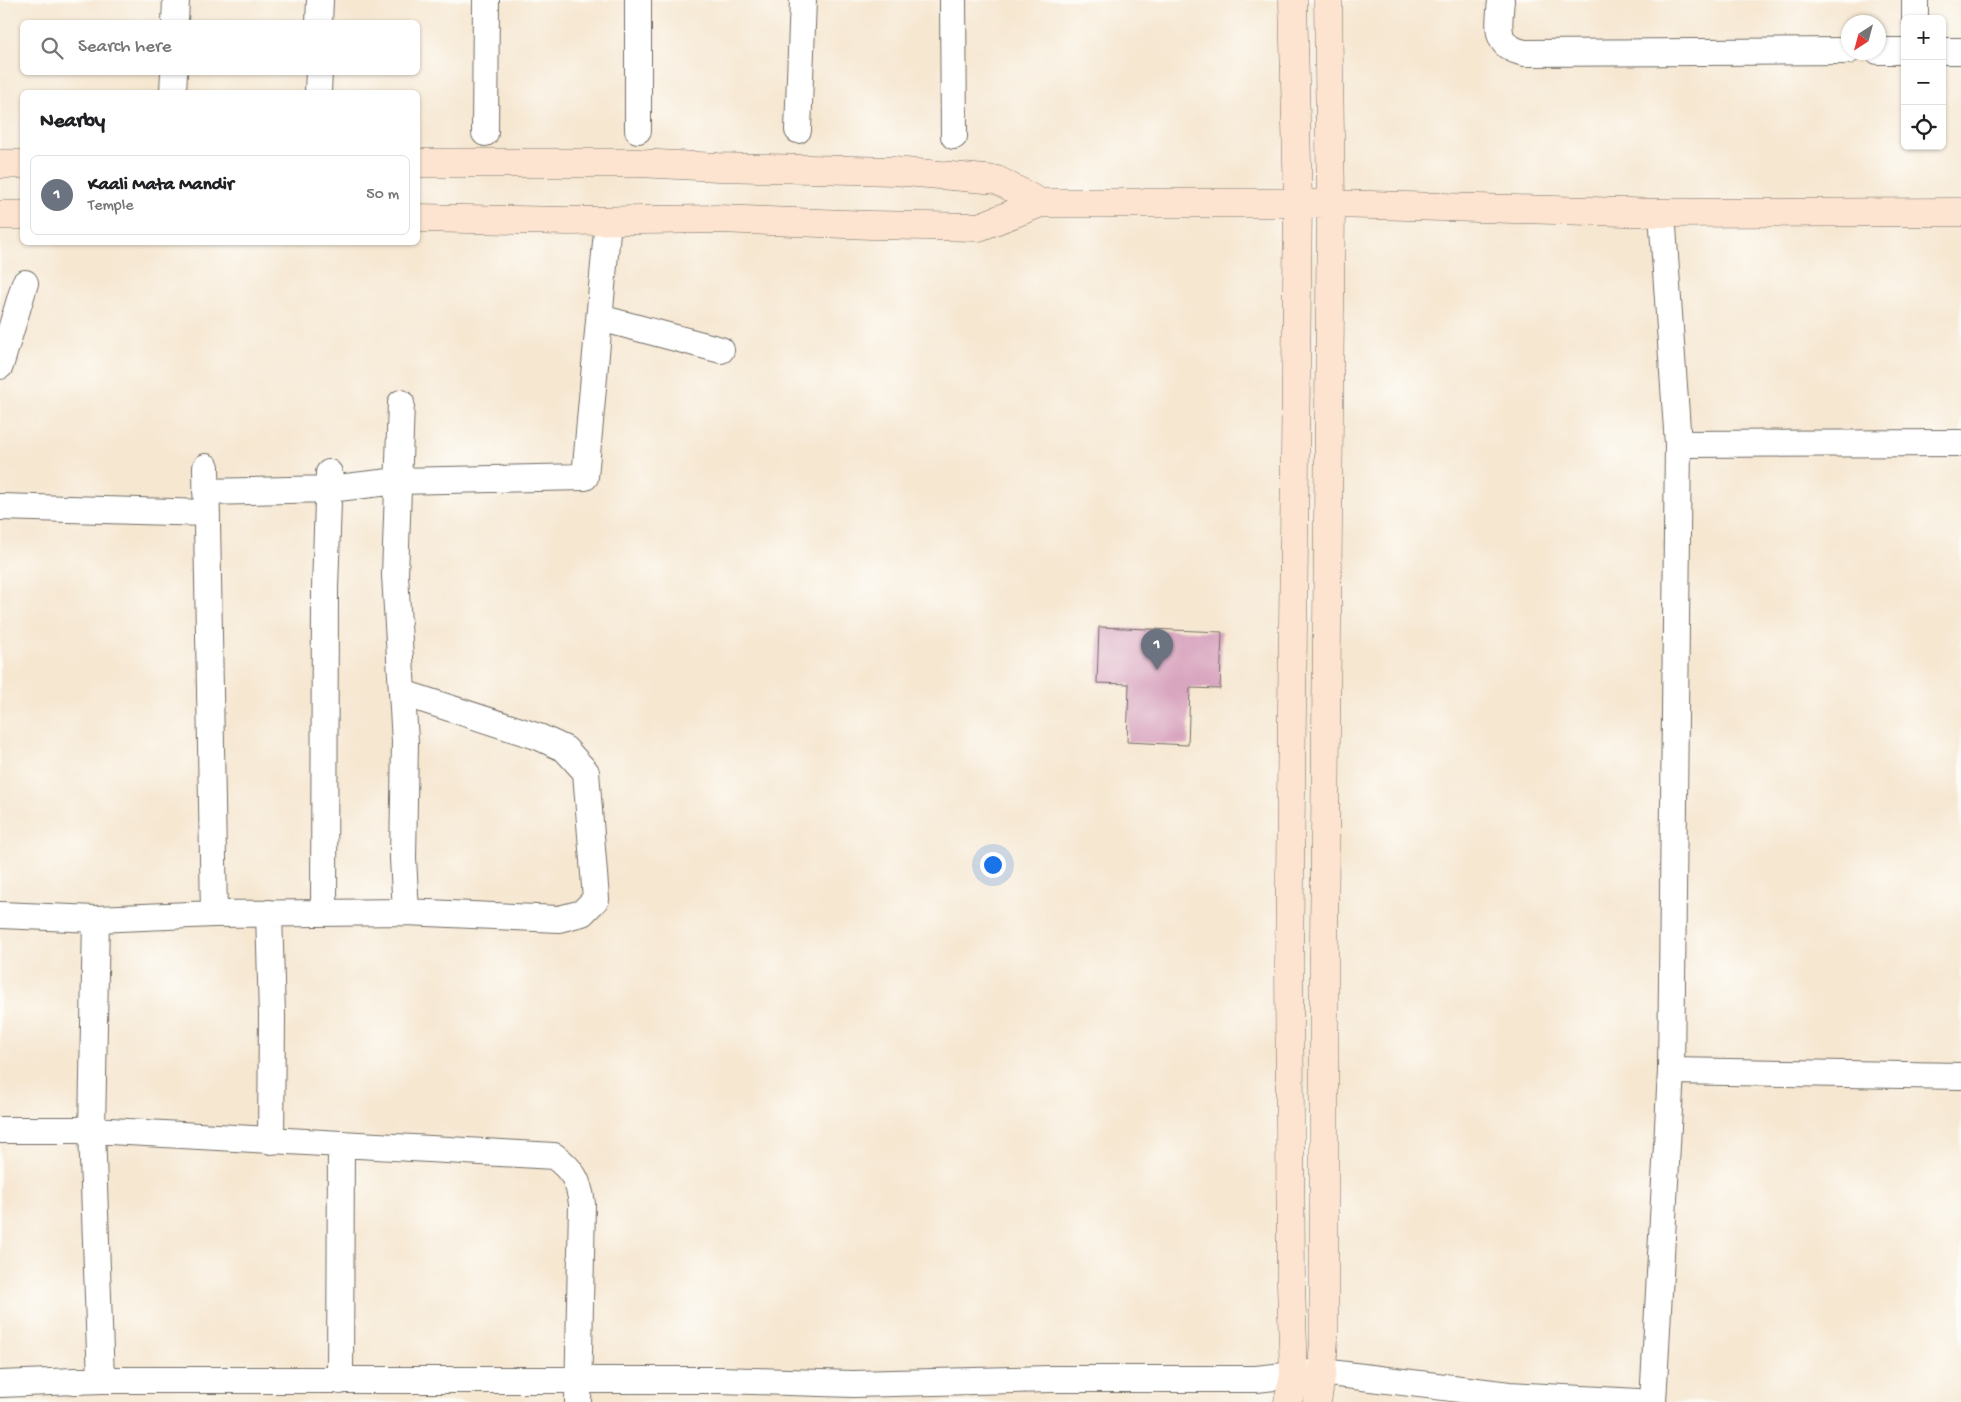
<!DOCTYPE html>
<html lang="en">
<head>
<meta charset="utf-8">
<style>
  :root { --surface:#fff; --page:#f6f6f6; --text:#202124; --muted:#757577; --line:#e0e0e0; --accent:#0b8043 }
  body { margin:0; font-family:"Gochi Hand",sans-serif; background:var(--page); color:var(--text) }
  .controls { position:absolute; right:15px; top:15px; display:grid; overflow:hidden; border-radius:8px; box-shadow:0 1px 4px #0004 }
  .controls button { width:45px; height:45px; display:grid; place-items:center; padding:0; border:0; border-bottom:1px solid var(--line); background:var(--surface); color:var(--text); font:25px sans-serif }
  .compass { position:absolute; left:1841px; top:15px; width:45px; height:45px; border-radius:50%; background:var(--surface); box-shadow:0 1px 4px #0004; rotate:216deg }
  .you { position:absolute; left:992px; top:864px; width:18px; height:18px; margin:-12px; border:4px solid #fff; border-radius:50%; background:#1a73e8; box-shadow:0 0 0 8px #1a73e833 }
  .badge { display:grid; place-items:center; width:32px; height:32px; border-radius:50%; background:var(--accent); color:#fff; font-size:16px; font-weight:700 }
  .pin { position:absolute; translate:-50% -41px; filter:drop-shadow(0 1px 2px #0008) }
  .pin::after { content:''; position:absolute; top:26px; width:18px; height:15px; background:inherit; clip-path:polygon(0 0,100% 0,50% 100%) }
  .list { margin:0; padding:0; list-style:none }
  h2 { display:flex; justify-content:space-between; align-items:center; height:65px; margin:0; padding:0 20px; font-size:21px }
  h2 small { font-size:16px; font-weight:400; color:var(--muted) }
  .list li { display:grid; grid-template-columns:32px 1fr auto; gap:15px; align-items:center; box-sizing:border-box; height:80px; margin:0 10px 10px; padding:0 10px; border:1px solid var(--line); border-radius:8px }
  .list b { display:block; font-size:19px; white-space:nowrap }
  .list p { margin:0; font-size:16px; white-space:nowrap; color:var(--muted) }
  .list em { font-size:16px; font-style:normal; color:var(--muted) }
  .icon { flex:none; width:28px; height:28px; fill:none; stroke:currentColor; stroke-width:2; stroke-linecap:round; stroke-linejoin:round }
  .map { position:relative; flex:none; width:1961px; height:1402px; overflow:hidden }
  .search { position:absolute; background:var(--surface); box-shadow:0 1px 4px #0004; left:20px; top:20px; width:400px; height:55px; display:flex; align-items:center; gap:12px; box-sizing:border-box; padding:0 18px; border-radius:8px; color:var(--muted); font-size:19px }
  .panel { position:absolute; background:var(--surface); box-shadow:0 1px 4px #0004; left:20px; top:90px; width:400px; height:155px; border-radius:8px }
  .map>svg:first-child { display:block }
  .building { fill:#d9a6c0 }
  .lines { fill:none; stroke-linecap:round; stroke-linejoin:round }
  .street-casing { stroke:#726d65; stroke-width:28 }
  .secondary-casing { stroke:#726d65; stroke-width:29 }
  .street { stroke:#fff; stroke-width:26 }
  .secondary { stroke:#fde4d0; stroke-width:28 }
</style>
</head>
<body>
<div class="map">
<svg width="1961" height="1402" viewBox="0 0 1961 1402">
  <rect width="100%" height="100%" fill="#fdfcf7"/>
  <filter id="ink" filterUnits="userSpaceOnUse"><feTurbulence type="fractalNoise" baseFrequency=".02" numOctaves="2"/><feDisplacementMap in="SourceGraphic" scale="10" xChannelSelector="R" yChannelSelector="G"/><feConvolveMatrix kernelMatrix="1 2 1 2 8 2 1 2 1" color-interpolation-filters="sRGB"/></filter>
  <filter id="wash" filterUnits="userSpaceOnUse"><feTurbulence type="fractalNoise" baseFrequency=".0096" numOctaves="4" result="noise"/><feDisplacementMap in="SourceGraphic" scale="20" xChannelSelector="R" yChannelSelector="G"/><feGaussianBlur stdDeviation="1.12" result="paint"/><feColorMatrix in="noise" values="0 0 0 0 0 0 0 0 0 0 0 0 0 0 0 0 0 1.4 0 .05"/><feComposite in="paint" operator="in"/></filter>
  <g filter="url(#wash)">
    <rect width="100%" height="100%" fill="#f6e7d1"/>
    <g id="blocks">
      <path class="building" d="M1099,627l123,5 -2,57 -30,-1 -2,57 -61,-3 2,-58 -32,-1z"/>
    </g>
  </g>
  <g filter="url(#ink)">
    <use href="#blocks" fill-opacity="0" stroke="#726d65" stroke-width="1"/>
    <g class="lines">
      <defs>
        <path id="street" d="M638,0v130
          M953,0l1,136
          M1501,0c-2,26 -8,47 24,53l323,-2
          M1915,0v19
          M175,22l1,-22
          M319,22l1,-22
          M1878,51h27
          M1942,51h19
          M173,92l1,-20
          M318,92l1,-20
          M798,130l5,-130
          M485,133l1,-133
          M600,318l121,32
          M0,366l25,-83
          M401,403l-6,172 10,167 -2,116 3,54
          M1678,444l283,-1
          M206,467l8,447
          M206,492l123,-3 69,-8 187,-4 23,-257
          M0,507l207,6
          M324,912l1,-324 4,-115
          M269,913l3,102 -1,126
          M0,915l96,4 118,-5 192,-2 153,7 23,-6 14,-14 -10,-127 -21,-23 -26,-12 -136,-44
          M96,919l-4,211 9,250
          M1671,1071l290,5
          M0,1130h92l462,26c19,14 25,25 28,48l-4,198
          M340,1381l1,-237
          M0,1384l101,-4h618l134,4 198,-5h205l66,-7 187,23 129,7
          M1653,1402l18,-331 7,-627 -16,-231"/>
        <path id="secondary" d="M418,163h220l80,4 176,4 103,9 44,23
          M0,164h22
          M0,215h22
          M418,218l151,3 150,-2 152,6 108,2 62,-24h257l364,10 299,-1
          M1288,1402l6,-26 -3,-91 -2,-322 9,-760 -5,-203
          M1317,1402l5,-30 2,-33v-395l7,-741 -3,-203"/>
      </defs>
      <use href="#street" class="street-casing"/>
      <use href="#secondary" class="secondary-casing"/>
      <use href="#street" class="street"/>
      <use href="#secondary" class="secondary"/>
    </g>
  </g>
</svg>
<div class="controls">
<button>+</button>
<button>−</button>
<button><svg class="icon" aria-label="locate" viewBox="0 0 24 24"><circle cx="12" cy="12" r="6"/><path d="M12 2v4M12 18v4M2 12h4M18 12h4"/></svg></button>
</div>
<svg class="compass" viewBox="-18 -18 36 36"><path d="M0-13l5 13h-10z" fill="#e53935"/><path d="M0 13l5-13h-10z" fill="#757577"/></svg>
<div class="you"></div>
<div class="pin badge" style="left:1157px;top:670px;background:#6b7280">1</div>
<div class="search"><svg class="icon" aria-label="search" viewBox="0 0 24 24"><circle cx="10" cy="10" r="6"/><path d="M15 15l6 6"/></svg>Search here</div>
<section class="panel">
<h2>Nearby<small></small></h2>
<ul class="list">
<li><span class="badge" style="background:#6b7280">1</span><div><b>Kaali Mata Mandir</b><p>Temple</p></div><em>50 m</em></li>
</ul>
</section>
</div>
</body>
</html>
